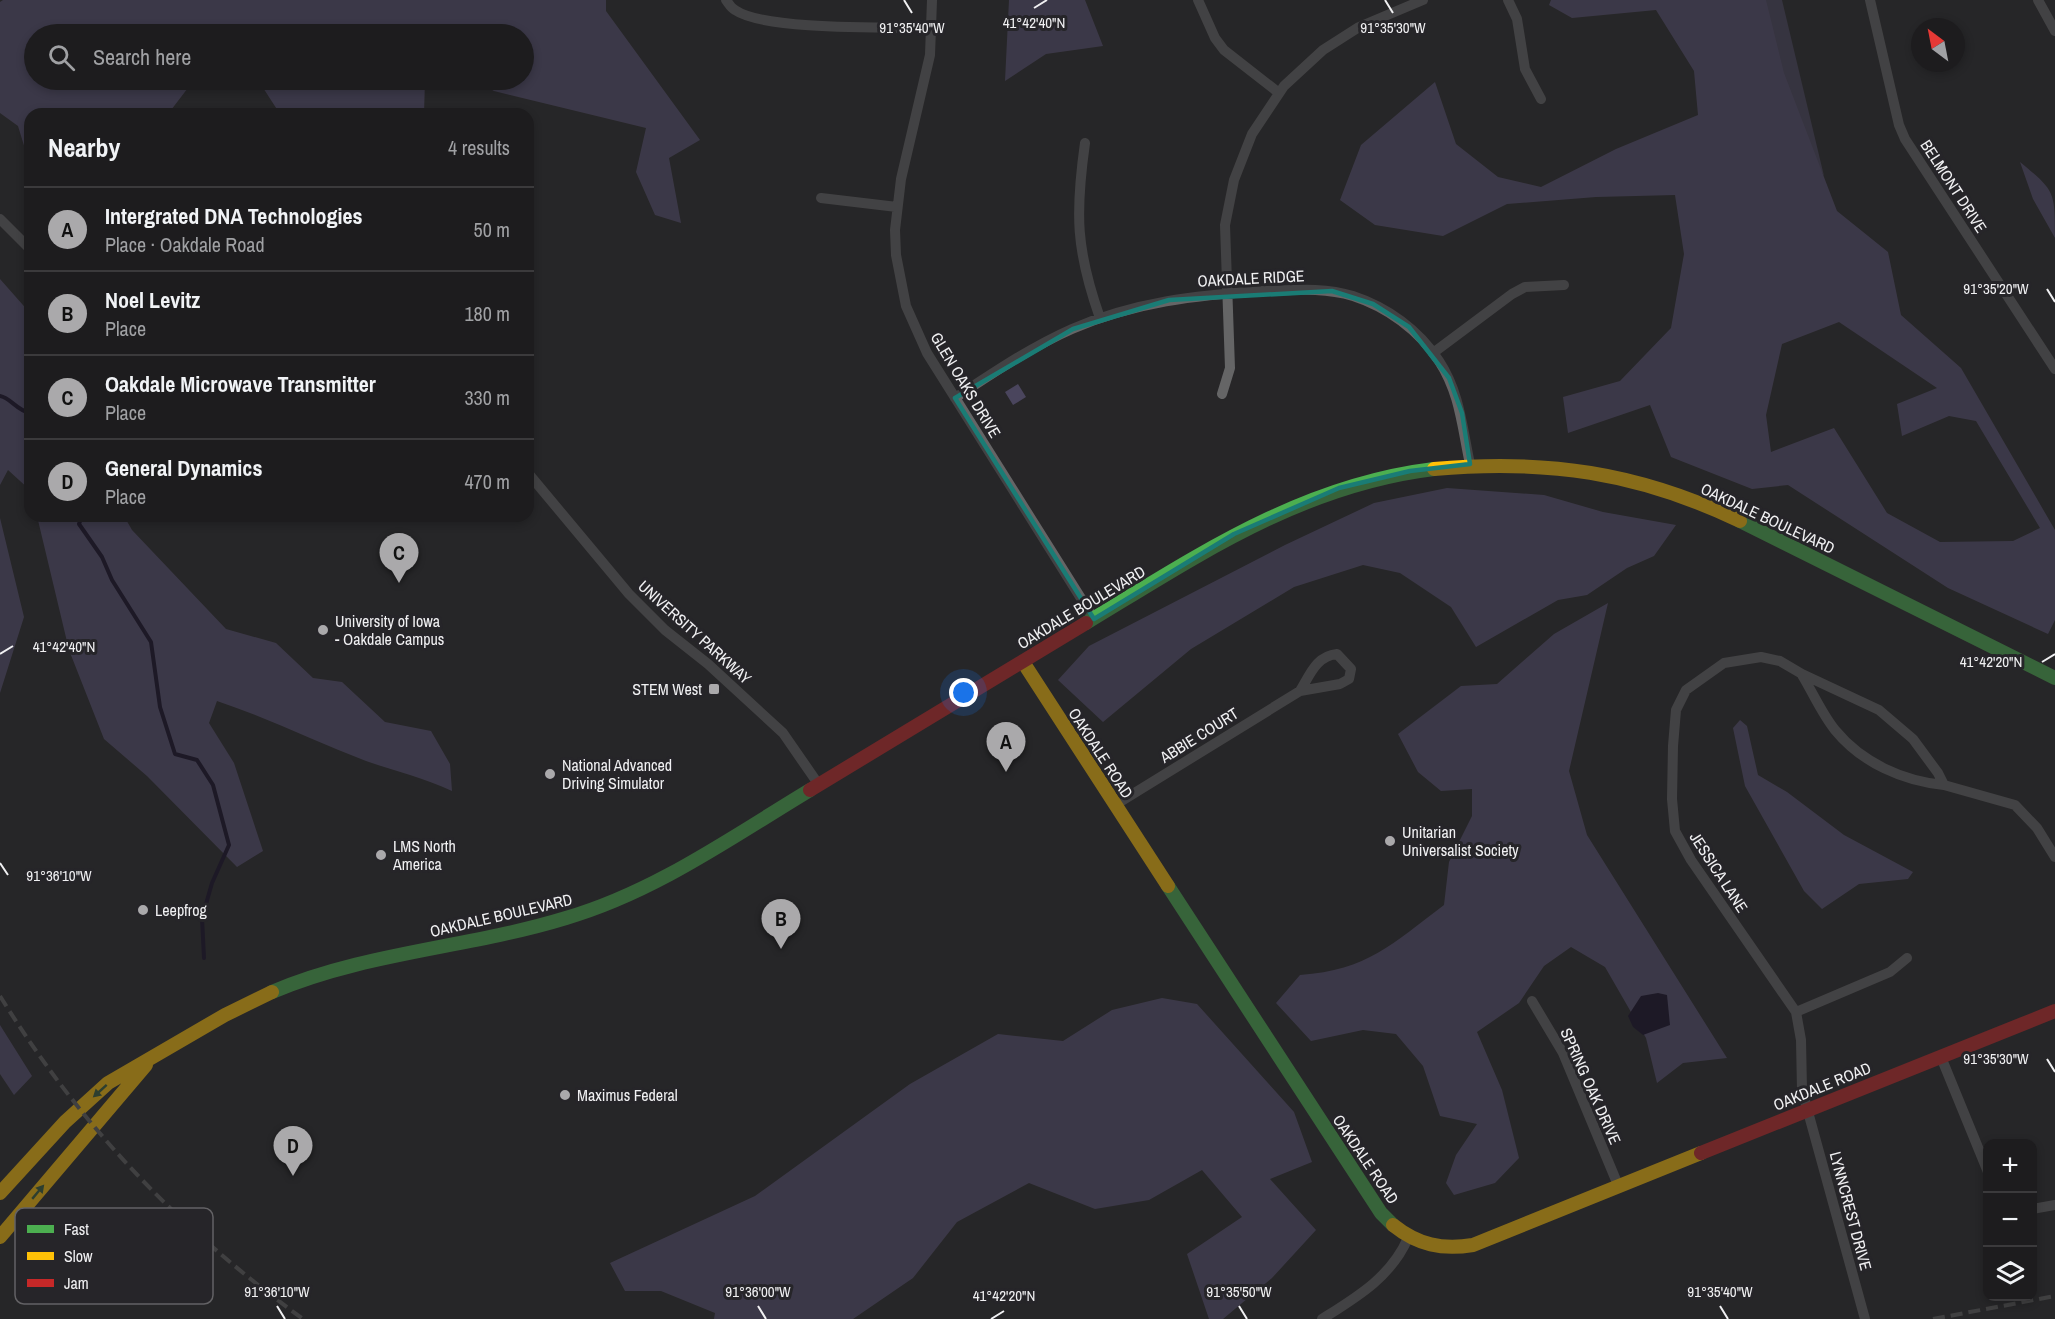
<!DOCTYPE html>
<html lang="en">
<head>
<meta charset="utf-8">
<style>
  :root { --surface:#1d1c1e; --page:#252527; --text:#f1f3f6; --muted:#a0a1a4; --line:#3b3a3c; --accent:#aaa9ab }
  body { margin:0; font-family:"Archivo Narrow",sans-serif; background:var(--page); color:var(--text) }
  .controls { position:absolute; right:18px; bottom:18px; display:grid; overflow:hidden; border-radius:12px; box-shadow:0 3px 9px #0003 }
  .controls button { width:54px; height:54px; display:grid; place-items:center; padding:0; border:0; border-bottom:2px solid var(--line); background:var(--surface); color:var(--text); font:30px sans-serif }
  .compass { position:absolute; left:1911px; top:18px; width:54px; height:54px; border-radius:50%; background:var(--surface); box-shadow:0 3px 9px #0003; rotate:328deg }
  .you { position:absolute; left:964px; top:693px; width:21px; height:21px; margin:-15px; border:4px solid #fff; border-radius:50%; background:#1a73e8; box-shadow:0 0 0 9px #1a73e833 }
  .badge { display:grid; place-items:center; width:39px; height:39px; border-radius:50%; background:var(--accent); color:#111; font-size:20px; font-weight:700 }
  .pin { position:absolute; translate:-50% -50px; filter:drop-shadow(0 2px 3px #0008) }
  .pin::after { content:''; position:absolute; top:32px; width:21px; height:18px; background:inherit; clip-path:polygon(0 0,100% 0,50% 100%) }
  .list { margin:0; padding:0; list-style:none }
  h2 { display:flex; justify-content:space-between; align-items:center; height:78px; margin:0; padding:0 24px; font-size:26px }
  h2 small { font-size:20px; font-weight:400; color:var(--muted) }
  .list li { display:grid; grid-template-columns:39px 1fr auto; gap:18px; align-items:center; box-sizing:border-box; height:84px; padding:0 24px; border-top:2px solid var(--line) }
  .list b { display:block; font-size:22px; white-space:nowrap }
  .list p { margin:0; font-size:20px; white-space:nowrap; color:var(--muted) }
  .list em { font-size:20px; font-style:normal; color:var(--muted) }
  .icon { flex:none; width:33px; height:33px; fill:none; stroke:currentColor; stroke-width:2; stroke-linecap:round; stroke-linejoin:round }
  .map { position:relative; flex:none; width:2055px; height:1319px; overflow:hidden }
  .search { position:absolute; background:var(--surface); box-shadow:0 3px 9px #0003; left:24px; top:24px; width:510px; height:66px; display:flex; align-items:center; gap:15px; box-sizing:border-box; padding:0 21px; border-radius:33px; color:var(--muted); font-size:22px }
  .panel { position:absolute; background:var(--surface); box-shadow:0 3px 9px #0003; left:24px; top:108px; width:510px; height:414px; border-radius:18px }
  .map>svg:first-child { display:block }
  .green { fill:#4a455d }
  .forest { fill:#564f6f; fill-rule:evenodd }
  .water { fill:#130a25 }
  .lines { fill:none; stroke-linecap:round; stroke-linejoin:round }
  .stream { stroke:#130a25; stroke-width:4 }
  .street { stroke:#656566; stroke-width:10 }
  .fast { stroke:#4caf50; stroke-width:14 }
  .slow { stroke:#ffc107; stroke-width:14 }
  .jam { stroke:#c62828; stroke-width:14 }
  .rail { stroke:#606061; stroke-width:4; stroke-dasharray:12 6; stroke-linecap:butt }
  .oneway { fill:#355c39 }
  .marked { fill:none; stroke:#1a7c75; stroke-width:4.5; stroke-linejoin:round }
  .ticks { fill:none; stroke:#f0f0f2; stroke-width:2 }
  .poi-dot { fill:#aaa9ab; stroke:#262529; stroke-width:2 }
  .labels { text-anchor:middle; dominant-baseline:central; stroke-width:6; stroke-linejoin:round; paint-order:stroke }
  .street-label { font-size:16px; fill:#f0f0f2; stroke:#262529 }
  .poi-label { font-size:16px; fill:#f0f0f2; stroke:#262529; text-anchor:start }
  .key { fill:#262529; stroke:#636265; stroke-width:1.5 }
  .key-label { font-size:16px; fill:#f0f0f2 }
  .ticks-label { font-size:15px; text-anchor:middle; fill:#f0f0f2; stroke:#262529; stroke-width:6; stroke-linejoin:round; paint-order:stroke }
</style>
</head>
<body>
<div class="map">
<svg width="2055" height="1319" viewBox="0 0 2055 1319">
  <rect width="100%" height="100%" fill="#272628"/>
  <path class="green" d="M1717,0h65l42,176z
    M1018,384l8,13 -13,8 -8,-13z"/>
  <path class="forest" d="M3,0h603v11l94,129 -31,18 12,65 -26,-8 -19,-43 10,-44 -152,-37 -19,-11h49v-46h-490v46h160l-26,34h-138v51l-12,-39 -18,-13v-111z
    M1009,0h76l18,46 -57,8 -41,27z
    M1551,0h215l18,73 53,138 51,41 13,63 60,53 94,162v90l-7,14 -100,-46 -160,-103 -36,4 -81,-32 -21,-52 -82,28 -5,-36 57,-16 51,-53 13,-74 -9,-59 -79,2 -89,7 -64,32 -68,-11 -35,-25 21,-55 74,-63 21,62 42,33 43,10 75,-38 82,-34 -4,-44 -38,-61 -84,8 -23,-13zM1839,322l98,66 -40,16 5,32 47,-20 27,5 64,107 -27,13 -73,1 -53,-29 -53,-85 -63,24 -5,-37 16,-71z
    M258,80h167l-1,34h-144z
    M2020,162c35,29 35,29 35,76l-22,-39z
    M0,279l30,34v177l-22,-20 -8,15z
    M1447,488l97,7 59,17 73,13 -22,31 -27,12 -40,27 -29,5 -82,47 -25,-40 -51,-34 -37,-8 -69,22 -103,62 -88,73 -45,-42 31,-34 196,-101 89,-42z
    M37,516h87l8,14 94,99 50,14 37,35 29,4 43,40 46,9 19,33 2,27c-28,-13 -57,-20 -86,-30 -50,-19 -98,-43 -149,-60l-8,22 25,40 29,88 -26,16 -90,-91 -43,-37 -35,-89z
    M0,518l24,99 -24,76z
    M1608,603l-39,168 18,64 140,223 -44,5 -26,20 -11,-45 -41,-71 -34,-20 -27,19 -25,37 -42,29 25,58 17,68 -24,25 -41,12 -8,-12 10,-28 21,-31 -37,-8 -17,-50 -27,-32 -33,-4 -52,11 -35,-38 24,-28c68,-5 92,-31 144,-70l5,-43 23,-46v-27l-31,2 -23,-19 -20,-38 63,-48 36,-2 57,-50z
    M1740,720l7,6 11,49 29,17 57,43 69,37 -5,7 -49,5 -37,25 -18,-18 -59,-105 -12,-58z
    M1162,998l35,6 97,108 18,50 -42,17 46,51 -44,48 -49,41h-14l-22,-65 55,-37 -40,-47 -53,30 -54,9 -66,-26 -72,39 -44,56 -60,41h-139l1,-6 -54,-22h-36l-15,-28 145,-67 155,-112 88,-50 65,7 49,-31z
    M0,1025l32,51 -18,19 -14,-21z"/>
  <path class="water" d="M1658,993l9,2 3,30 -27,10 -10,-8 -5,-11 13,-20z"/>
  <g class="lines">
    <path class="stream" d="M0,396c11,2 16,14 30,17
      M82,516l-3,8 23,33 10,23 39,62 9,65 15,47 22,6 16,25 16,60 -17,38 -10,35 2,40"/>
    <path class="street" d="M726,0c3,4 5,8 9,10 30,21 156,17 197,18
      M932,0l-2,55 -29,124 -6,51 1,25 10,51 21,47 167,266
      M1198,0l17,38 9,12 55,43
      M1508,0l9,19 8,50 16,30
      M1870,0l29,125 6,14 150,230
      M2038,0l17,31
      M1085,143c-10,71 -9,107 15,175
      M821,198l76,9
      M0,219l30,30
      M1433,353l79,-59 13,-7 39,-2
      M1222,394l8,-26 -5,-143 9,-45 18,-46 32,-48 39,-36 36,-23 64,-27
      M955,398c38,-25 76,-51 117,-69 62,-27 125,-34 191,-38 31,-1 61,-4 90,5 34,11 66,34 86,65 21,32 23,66 31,103
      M528,473l101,121 36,36 43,34 75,69 36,52
      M1802,675c11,18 20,39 33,55 27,33 68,51 109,55
      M1115,805l185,-114 40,-7 9,-5 2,-10 -14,-15c-21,2 -27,21 -37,37
      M1532,1001l31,52 55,132
      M1796,1012l94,-40 17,-14
      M1941,1057l47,115
      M2032,1209l23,-4
      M1322,1319c35,-22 69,-42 86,-81
      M1865,1319l-63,-229 -1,-50 -5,-28 -105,-152 -16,-29 -3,-32 1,-53 3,-36 10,-20 38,-27 37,-6 19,4 22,13 77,36 34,29 25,34 6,12 71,20 22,23 18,29"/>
    <path class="fast" d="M1740,521l315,157
      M1086,623c111,-67 215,-138 348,-154
      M1168,886l213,327 12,12
      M272,992c94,-40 196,-44 294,-74 89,-26 166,-81 244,-128"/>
    <path class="slow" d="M1434,469c111,-10 204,3 306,52
      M1023,662l145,224
      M0,1193l65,-71 43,-39 117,-68 47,-23
      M1393,1225c25,20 49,25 80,20l228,-92
      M0,1237l146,-172"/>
    <path class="jam" d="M810,790l276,-167
      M1701,1153l354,-142"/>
    <path class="rail" d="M0,996c81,131 179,233 303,323
      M1933,1319l122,-23"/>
  </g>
  <defs><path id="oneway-solid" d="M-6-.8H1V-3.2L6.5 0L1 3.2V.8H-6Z" transform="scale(1.5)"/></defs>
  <g class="oneway">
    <use href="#oneway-solid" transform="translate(100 1091) rotate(138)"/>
    <use href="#oneway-solid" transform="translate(38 1192) rotate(-50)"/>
  </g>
  <path d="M0 0H2055V1319H0ZM1332,291l41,13 36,23 40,51 13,35 8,51 -60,7 -71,17 -105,46 -140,85 -139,-221 118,-69 96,-29z" fill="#272628" fill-opacity=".55" fill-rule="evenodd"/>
  <path class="marked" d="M1332,291l41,13 36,23 40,51 13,35 8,51 -60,7 -71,17 -105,46 -140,85 -139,-221 118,-69 96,-29z"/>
  <path class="ticks" d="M904,0l8,13M1385,0l8,13M1034,8l13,-8M2047,289l8,13M0,654l13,-8M2042,662l13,-8M0,863l8,12M2047,1059l8,13M277,1306l8,13M758,1306l8,13M1239,1306l8,13M1720,1306l8,13M991,1319l13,-8"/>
  <g class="poi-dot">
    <circle cx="323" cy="630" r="6"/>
    <rect x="708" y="683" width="12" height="12" rx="3"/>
    <circle cx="550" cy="774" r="6"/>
    <circle cx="1390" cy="841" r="6"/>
    <circle cx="381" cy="855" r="6"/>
    <circle cx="143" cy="910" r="6"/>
    <circle cx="565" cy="1095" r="6"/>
  </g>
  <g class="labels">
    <g class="street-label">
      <text transform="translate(1954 186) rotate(57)">BELMONT DRIVE</text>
      <text transform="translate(1251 278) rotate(-3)">OAKDALE RIDGE</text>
      <text transform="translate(966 385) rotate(59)">GLEN OAKS DRIVE</text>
      <text transform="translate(1768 518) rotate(25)">OAKDALE BOULEVARD</text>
      <text transform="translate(1081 607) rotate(-31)">OAKDALE BOULEVARD</text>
      <text transform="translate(695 632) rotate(42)">UNIVERSITY PARKWAY</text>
      <text transform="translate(1199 735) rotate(-32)">ABBIE COURT</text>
      <text transform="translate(1101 753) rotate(57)">OAKDALE ROAD</text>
      <text transform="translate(1719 872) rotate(57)">JESSICA LANE</text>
      <text transform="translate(501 915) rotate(-13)">OAKDALE BOULEVARD</text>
      <text transform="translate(1591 1086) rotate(66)">SPRING OAK DRIVE</text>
      <text transform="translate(1822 1086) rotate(-22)">OAKDALE ROAD</text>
      <text transform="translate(1366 1159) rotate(56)">OAKDALE ROAD</text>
      <text transform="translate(1851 1211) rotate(75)">LYNNCREST DRIVE</text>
    </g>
    <g class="poi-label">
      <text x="335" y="621">University of Iowa<tspan x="335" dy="18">- Oakdale Campus</tspan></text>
      <text x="702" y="689" text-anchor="end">STEM West</text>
      <text x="562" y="765">National Advanced<tspan x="562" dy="18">Driving Simulator</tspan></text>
      <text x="1402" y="832">Unitarian<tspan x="1402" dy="18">Universalist Society</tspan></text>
      <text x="393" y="846">LMS North<tspan x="393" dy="18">America</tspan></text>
      <text x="155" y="910">Leepfrog</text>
      <text x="577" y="1095">Maximus Federal</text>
    </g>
  </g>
  <rect x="15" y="1208" width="198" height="96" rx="9" class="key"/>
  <rect x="27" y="1225" width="27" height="8" fill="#4caf50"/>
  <rect x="27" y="1252" width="27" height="8" fill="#ffc107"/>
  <rect x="27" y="1279" width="27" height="8" fill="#c62828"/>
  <g class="key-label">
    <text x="64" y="1235">Fast</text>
    <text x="64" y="1262">Slow</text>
    <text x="64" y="1289">Jam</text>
  </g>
  <g class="ticks-label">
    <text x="1034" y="28">41°42'40"N</text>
    <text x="912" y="33">91°35'40"W</text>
    <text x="1393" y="33">91°35'30"W</text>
    <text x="1996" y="294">91°35'20"W</text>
    <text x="64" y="652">41°42'40"N</text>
    <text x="1991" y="667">41°42'20"N</text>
    <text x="59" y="881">91°36'10"W</text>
    <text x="1996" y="1064">91°35'30"W</text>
    <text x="277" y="1297">91°36'10"W</text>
    <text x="758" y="1297">91°36'00"W</text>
    <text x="1239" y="1297">91°35'50"W</text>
    <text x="1720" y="1297">91°35'40"W</text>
    <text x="1004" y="1301">41°42'20"N</text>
  </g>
</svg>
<div class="controls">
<button>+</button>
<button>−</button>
<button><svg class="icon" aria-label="layers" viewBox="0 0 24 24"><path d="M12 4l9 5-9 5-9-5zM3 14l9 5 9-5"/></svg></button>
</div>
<svg class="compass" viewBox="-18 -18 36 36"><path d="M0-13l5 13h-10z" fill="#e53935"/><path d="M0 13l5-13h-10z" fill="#a0a1a4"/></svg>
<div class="you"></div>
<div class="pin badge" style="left:1006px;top:772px">A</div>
<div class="pin badge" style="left:781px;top:949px">B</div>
<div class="pin badge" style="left:399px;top:583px">C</div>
<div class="pin badge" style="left:293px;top:1176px">D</div>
<div class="search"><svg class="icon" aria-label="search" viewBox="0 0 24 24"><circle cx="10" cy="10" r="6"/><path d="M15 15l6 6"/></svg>Search here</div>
<section class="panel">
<h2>Nearby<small>4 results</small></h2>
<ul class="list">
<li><span class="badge">A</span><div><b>Intergrated DNA Technologies</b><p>Place · Oakdale Road</p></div><em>50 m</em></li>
<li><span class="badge">B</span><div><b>Noel Levitz</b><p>Place</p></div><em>180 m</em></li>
<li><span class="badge">C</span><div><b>Oakdale Microwave Transmitter</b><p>Place</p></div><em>330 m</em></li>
<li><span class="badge">D</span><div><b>General Dynamics</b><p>Place</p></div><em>470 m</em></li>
</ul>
</section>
</div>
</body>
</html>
